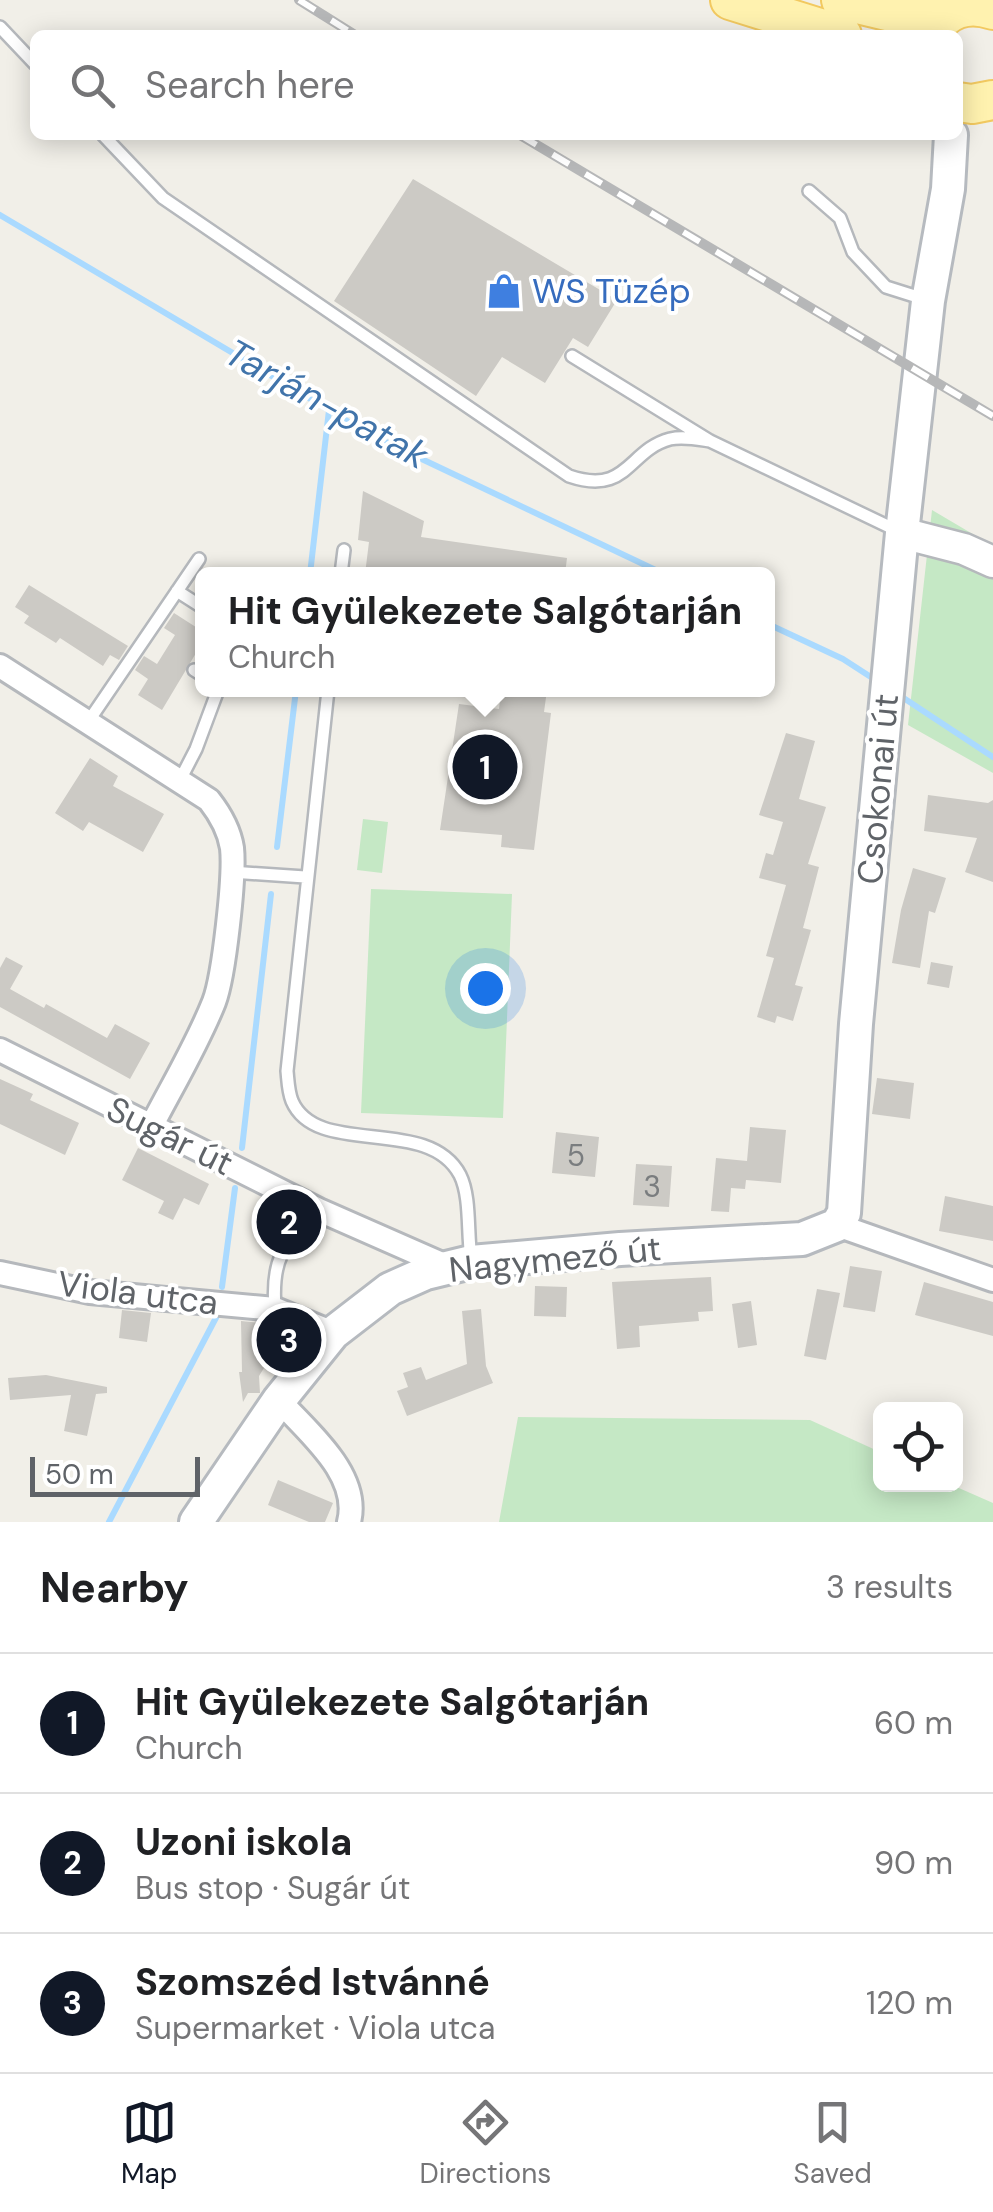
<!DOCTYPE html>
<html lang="en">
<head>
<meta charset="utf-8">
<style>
  :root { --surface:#fff; --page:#f2f2f2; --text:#202124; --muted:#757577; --line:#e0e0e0; --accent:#111827 }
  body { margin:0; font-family:"DM Sans",sans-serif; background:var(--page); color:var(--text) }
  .controls { position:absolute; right:30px; bottom:30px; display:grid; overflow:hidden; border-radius:15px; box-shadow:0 5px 25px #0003 }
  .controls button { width:90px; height:90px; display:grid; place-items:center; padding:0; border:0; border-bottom:2px solid var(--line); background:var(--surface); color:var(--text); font:50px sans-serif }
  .scale { position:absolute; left:30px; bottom:25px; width:170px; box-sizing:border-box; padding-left:10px; border:5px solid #5f6368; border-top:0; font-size:28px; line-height:35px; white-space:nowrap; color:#5f6368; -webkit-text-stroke:8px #fff; paint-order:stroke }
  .you { position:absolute; left:485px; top:988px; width:35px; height:35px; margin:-25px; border:8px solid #fff; border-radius:50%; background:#1a73e8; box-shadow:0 0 0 15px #1a73e833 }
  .badge { display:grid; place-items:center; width:65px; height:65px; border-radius:50%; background:var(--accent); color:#fff; font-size:32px; font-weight:700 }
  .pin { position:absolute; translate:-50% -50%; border:5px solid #fff; box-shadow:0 2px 10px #0006 }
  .popup { position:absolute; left:195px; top:567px; width:580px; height:130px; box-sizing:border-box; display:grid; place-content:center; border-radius:15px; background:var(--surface); filter:drop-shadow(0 2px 8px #0005); font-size:32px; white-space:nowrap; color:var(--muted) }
  .popup b { font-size:38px; color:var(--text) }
  .popup::after { content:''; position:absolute; left:50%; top:100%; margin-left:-20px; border:20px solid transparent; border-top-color:var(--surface) }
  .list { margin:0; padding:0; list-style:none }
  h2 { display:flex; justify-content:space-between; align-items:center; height:130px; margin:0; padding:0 40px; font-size:42px }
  h2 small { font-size:32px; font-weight:400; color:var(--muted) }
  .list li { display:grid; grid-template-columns:65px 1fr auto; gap:30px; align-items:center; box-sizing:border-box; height:140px; padding:0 40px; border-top:2px solid var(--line) }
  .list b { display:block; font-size:38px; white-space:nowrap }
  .list p { margin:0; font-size:32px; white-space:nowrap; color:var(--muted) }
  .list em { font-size:32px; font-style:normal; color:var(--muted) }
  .icon { flex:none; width:55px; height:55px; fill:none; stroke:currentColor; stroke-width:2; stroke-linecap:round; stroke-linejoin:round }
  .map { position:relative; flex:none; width:993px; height:1522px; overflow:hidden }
  .search { position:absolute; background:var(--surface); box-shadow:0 5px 25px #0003; left:30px; right:30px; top:30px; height:110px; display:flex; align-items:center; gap:25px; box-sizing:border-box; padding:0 35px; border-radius:15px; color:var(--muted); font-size:38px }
  .sheet { height:550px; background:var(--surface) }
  nav { display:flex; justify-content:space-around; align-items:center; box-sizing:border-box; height:140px; border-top:2px solid var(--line); background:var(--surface); font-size:28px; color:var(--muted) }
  nav a { display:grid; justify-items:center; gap:5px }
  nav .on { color:var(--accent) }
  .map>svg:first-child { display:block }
  .green { fill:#c5e8c5 }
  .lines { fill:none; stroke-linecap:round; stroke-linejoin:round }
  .stream { stroke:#aadaff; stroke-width:6 }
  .building { fill:#cccac5 }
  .service-casing { stroke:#b5b8bc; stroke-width:16 }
  .minor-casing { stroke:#b5b8bc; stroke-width:28 }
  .tertiary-casing { stroke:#b5b8bc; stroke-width:35 }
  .secondary-casing { stroke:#b6babf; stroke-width:38 }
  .primary-casing { stroke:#f2c960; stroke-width:42 }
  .service { stroke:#fff; stroke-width:11 }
  .minor { stroke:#fff; stroke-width:22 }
  .tertiary { stroke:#fff; stroke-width:30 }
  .secondary { stroke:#fff; stroke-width:32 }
  .primary { stroke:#fff2af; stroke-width:38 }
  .rail-casing { stroke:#b6b7b8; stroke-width:10 }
  .rail { stroke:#fff; stroke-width:6; stroke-dasharray:19; stroke-linecap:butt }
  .labels { text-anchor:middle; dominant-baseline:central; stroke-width:8; stroke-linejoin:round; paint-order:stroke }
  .number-label { font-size:30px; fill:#7a7d7f }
  .shop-label { font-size:35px; fill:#366cbe; stroke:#fff; text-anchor:start }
  .street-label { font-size:35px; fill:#5f6368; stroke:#fff }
  .water-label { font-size:38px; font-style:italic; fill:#4174aa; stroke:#fff }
</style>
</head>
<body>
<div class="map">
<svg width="993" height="1522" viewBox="0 0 993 1522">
  <rect width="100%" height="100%" fill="#f1efe8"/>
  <path class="green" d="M932,510l61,36v227l-85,-48z
    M363,819l25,3 -6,51 -25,-3z
    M371,889l141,5 -9,224 -142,-5z
    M518,1417l292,3 70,32v32l72,1 41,18v19h-494z"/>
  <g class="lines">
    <path class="stream" d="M0,215l371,220 293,139
      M310,574l19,-164
      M768,624l75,35 34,22
      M896,693l97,64
      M277,847l19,-157
      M242,1148l29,-254
      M222,1287l13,-99
      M109,1522l110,-210"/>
  </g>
  <path class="building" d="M413,179l204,121 -29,47 -15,-9 -28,45 -43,-26 -26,39 -142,-95z
    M363,491l61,30 -3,16 146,21 -2,16h-200l4,-32 -11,-2z
    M29,585l99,61 -9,14 -9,-5 -7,11 -43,-28 -4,5 -32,-20 5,-7 -14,-9z
    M174,613l28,18v12l-40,67 -24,-15 10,-16 -13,-9 9,-14 13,8 18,-29 -11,-7z
    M501,690h46l-3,22 7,1 -17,137 -33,-3 1,-12 -62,-5 19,-126 40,5z
    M786,733l29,8 -16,58 27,8 -18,57 11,3 -16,61 8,2 -16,55 8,2 -10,34 -16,-5 -2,7 -18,-6 17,-59 -8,-2 20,-71 -27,-7 7,-25 7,2 10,-33 -24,-7z
    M90,758l28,18 -5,10 51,28 -21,38 -54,-30 -6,9 -28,-18z
    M928,795l60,8 5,-3v82l-28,-10 12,-34 -53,-7z
    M913,868l33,10 -11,35 -6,-2 -9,57 -28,-5 9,-53z
    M6,957l17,9 -13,23 34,19 2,-4 61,34 8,-14 35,19 -20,36 -130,-72v-39z
    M931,962l22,4 -4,22 -22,-4z
    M877,1078l37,5 -4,36 -38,-5z
    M0,1079l33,15 -3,6 49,23 -14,32 -65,-31z
    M750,1127l36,3 -5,53 -35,-3 -1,9 -14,-1 -2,24 -18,-1 5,-53 31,3z
    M556,1132l43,5 -4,40 -43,-4z
    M138,1148l71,36 -10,21 -15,-7 -11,22 -15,-7 6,-12 -42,-21z
    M636,1164l36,2 -3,41 -36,-2z
    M945,1196l48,10v35l-54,-10z
    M850,1266l32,5 -7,41 -32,-5z
    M711,1277l2,34 -15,1 1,9 -60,5 1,21 -23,2 -5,-67z
    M924,1282l69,20v34l-78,-21z
    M535,1286l32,1 -1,30 -32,-1z
    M817,1289l23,4 -14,67 -22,-4z
    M751,1301l6,44 -19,3 -6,-44z
    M481,1309l5,57 7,17 -86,33 -10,-25 11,-4 -5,-14 18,-6 5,13 41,-16 -5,-53z
    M122,1310l29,3 -4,29 -28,-4z
    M241,1321l19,2 4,45 -5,8 1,17h-12l-5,9 -4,-30h3z
    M46,1375l61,12v6l-11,1 -9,42 -23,-5 7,-36 -61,5 -2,-22z
    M278,1480l55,23 -8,19h-16l-41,-17z"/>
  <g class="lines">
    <defs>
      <path id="service" d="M0,27l35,37
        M103,135l60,63 406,278c59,20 59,-26 101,-37 13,-3 27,0 40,2
        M809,191l31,27 13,34 33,35 38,12
        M572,356l138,85 188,90
        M341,574l3,-24
        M177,591l25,16
        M194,670l8,5
        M328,690l-41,381c1,9 1,20 5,30 25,58 136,13 168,74 11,22 7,58 11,83
        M88,722l111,-163
        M180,780l16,-31 22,-59
        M231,872l74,5
        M275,1309c-4,-53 9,-63 44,-99"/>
      <path id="minor" d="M0,666l209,134c11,14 20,29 23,48 3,28 -8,128 -18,154 -17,43 -42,84 -63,125
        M0,1050l319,160 132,58
        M837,1225l156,55
        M0,1273l90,19 185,17 58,24
        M279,1400c28,32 82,74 70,122"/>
      <path id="tertiary" d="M902,533l62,16 29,13"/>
      <path id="secondary" d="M196,1522l83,-122 54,-67 57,-44 36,-16 45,-11 149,-13 182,-10 35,-14 7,-12 12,-189 46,-491 26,-232 20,-112 3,-54"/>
      <path id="primary" d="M730,0l112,35
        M841,0l67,16 39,-3
        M930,33c15,-24 37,-32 63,-23
        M958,102l14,2 21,-4"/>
    </defs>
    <use href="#service" class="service-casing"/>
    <use href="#minor" class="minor-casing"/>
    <use href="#tertiary" class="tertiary-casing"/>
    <use href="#secondary" class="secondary-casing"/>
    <use href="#primary" class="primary-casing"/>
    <use href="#service" class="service"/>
    <use href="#minor" class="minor"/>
    <use href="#tertiary" class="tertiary"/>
    <use href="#secondary" class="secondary"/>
    <use href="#primary" class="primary"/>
    <defs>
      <path id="rail" d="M299,0l56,35
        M520,135l473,281"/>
    </defs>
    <use href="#rail" class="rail-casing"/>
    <use href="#rail" class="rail"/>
  </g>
  <defs>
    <symbol id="shop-bare" viewBox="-9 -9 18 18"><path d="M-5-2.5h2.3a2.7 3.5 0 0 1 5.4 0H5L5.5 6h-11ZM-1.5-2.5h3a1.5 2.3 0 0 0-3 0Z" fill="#3f7fe0" stroke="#fff" stroke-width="2.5" paint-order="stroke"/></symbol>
  </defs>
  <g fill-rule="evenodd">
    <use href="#shop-bare" x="479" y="266" width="50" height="50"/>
  </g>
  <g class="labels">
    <g class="number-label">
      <text x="576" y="1155">5</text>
      <text x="652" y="1186">3</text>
    </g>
    <g class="shop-label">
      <text x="532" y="291">WS Tüzép</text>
    </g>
    <g class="street-label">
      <text transform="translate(878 789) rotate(-85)">Csokonai út</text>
      <text transform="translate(170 1136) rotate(26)">Sugár út</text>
      <text transform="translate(555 1259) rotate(-6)">Nagymező út</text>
      <text transform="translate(138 1293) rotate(7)">Viola utca</text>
    </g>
    <g class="water-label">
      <text transform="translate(327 404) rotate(29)">Tarján-patak</text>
    </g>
  </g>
</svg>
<div class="controls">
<button><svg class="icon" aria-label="locate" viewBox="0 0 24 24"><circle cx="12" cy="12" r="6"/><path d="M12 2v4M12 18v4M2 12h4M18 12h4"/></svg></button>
</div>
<div class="scale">50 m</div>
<div class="you"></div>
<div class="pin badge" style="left:485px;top:767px">1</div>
<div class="popup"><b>Hit Gyülekezete Salgótarján</b>Church</div>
<div class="pin badge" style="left:289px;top:1222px">2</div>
<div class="pin badge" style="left:289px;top:1340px">3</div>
<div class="search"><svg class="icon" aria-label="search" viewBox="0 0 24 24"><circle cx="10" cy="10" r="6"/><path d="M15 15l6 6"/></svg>Search here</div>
</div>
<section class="sheet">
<h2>Nearby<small>3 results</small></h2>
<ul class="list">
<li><span class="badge">1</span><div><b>Hit Gyülekezete Salgótarján</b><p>Church</p></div><em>60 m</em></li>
<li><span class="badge">2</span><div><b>Uzoni iskola</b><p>Bus stop · Sugár út</p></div><em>90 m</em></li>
<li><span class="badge">3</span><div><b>Szomszéd Istvánné</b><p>Supermarket · Viola utca</p></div><em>120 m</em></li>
</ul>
</section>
<nav>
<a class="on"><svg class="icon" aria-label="map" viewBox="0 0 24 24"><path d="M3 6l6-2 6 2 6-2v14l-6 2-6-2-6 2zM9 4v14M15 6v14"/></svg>Map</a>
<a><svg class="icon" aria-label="directions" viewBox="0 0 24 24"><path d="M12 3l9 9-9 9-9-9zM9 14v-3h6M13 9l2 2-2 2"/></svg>Directions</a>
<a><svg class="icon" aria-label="saved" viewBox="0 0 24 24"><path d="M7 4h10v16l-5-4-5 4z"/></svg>Saved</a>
</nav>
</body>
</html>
